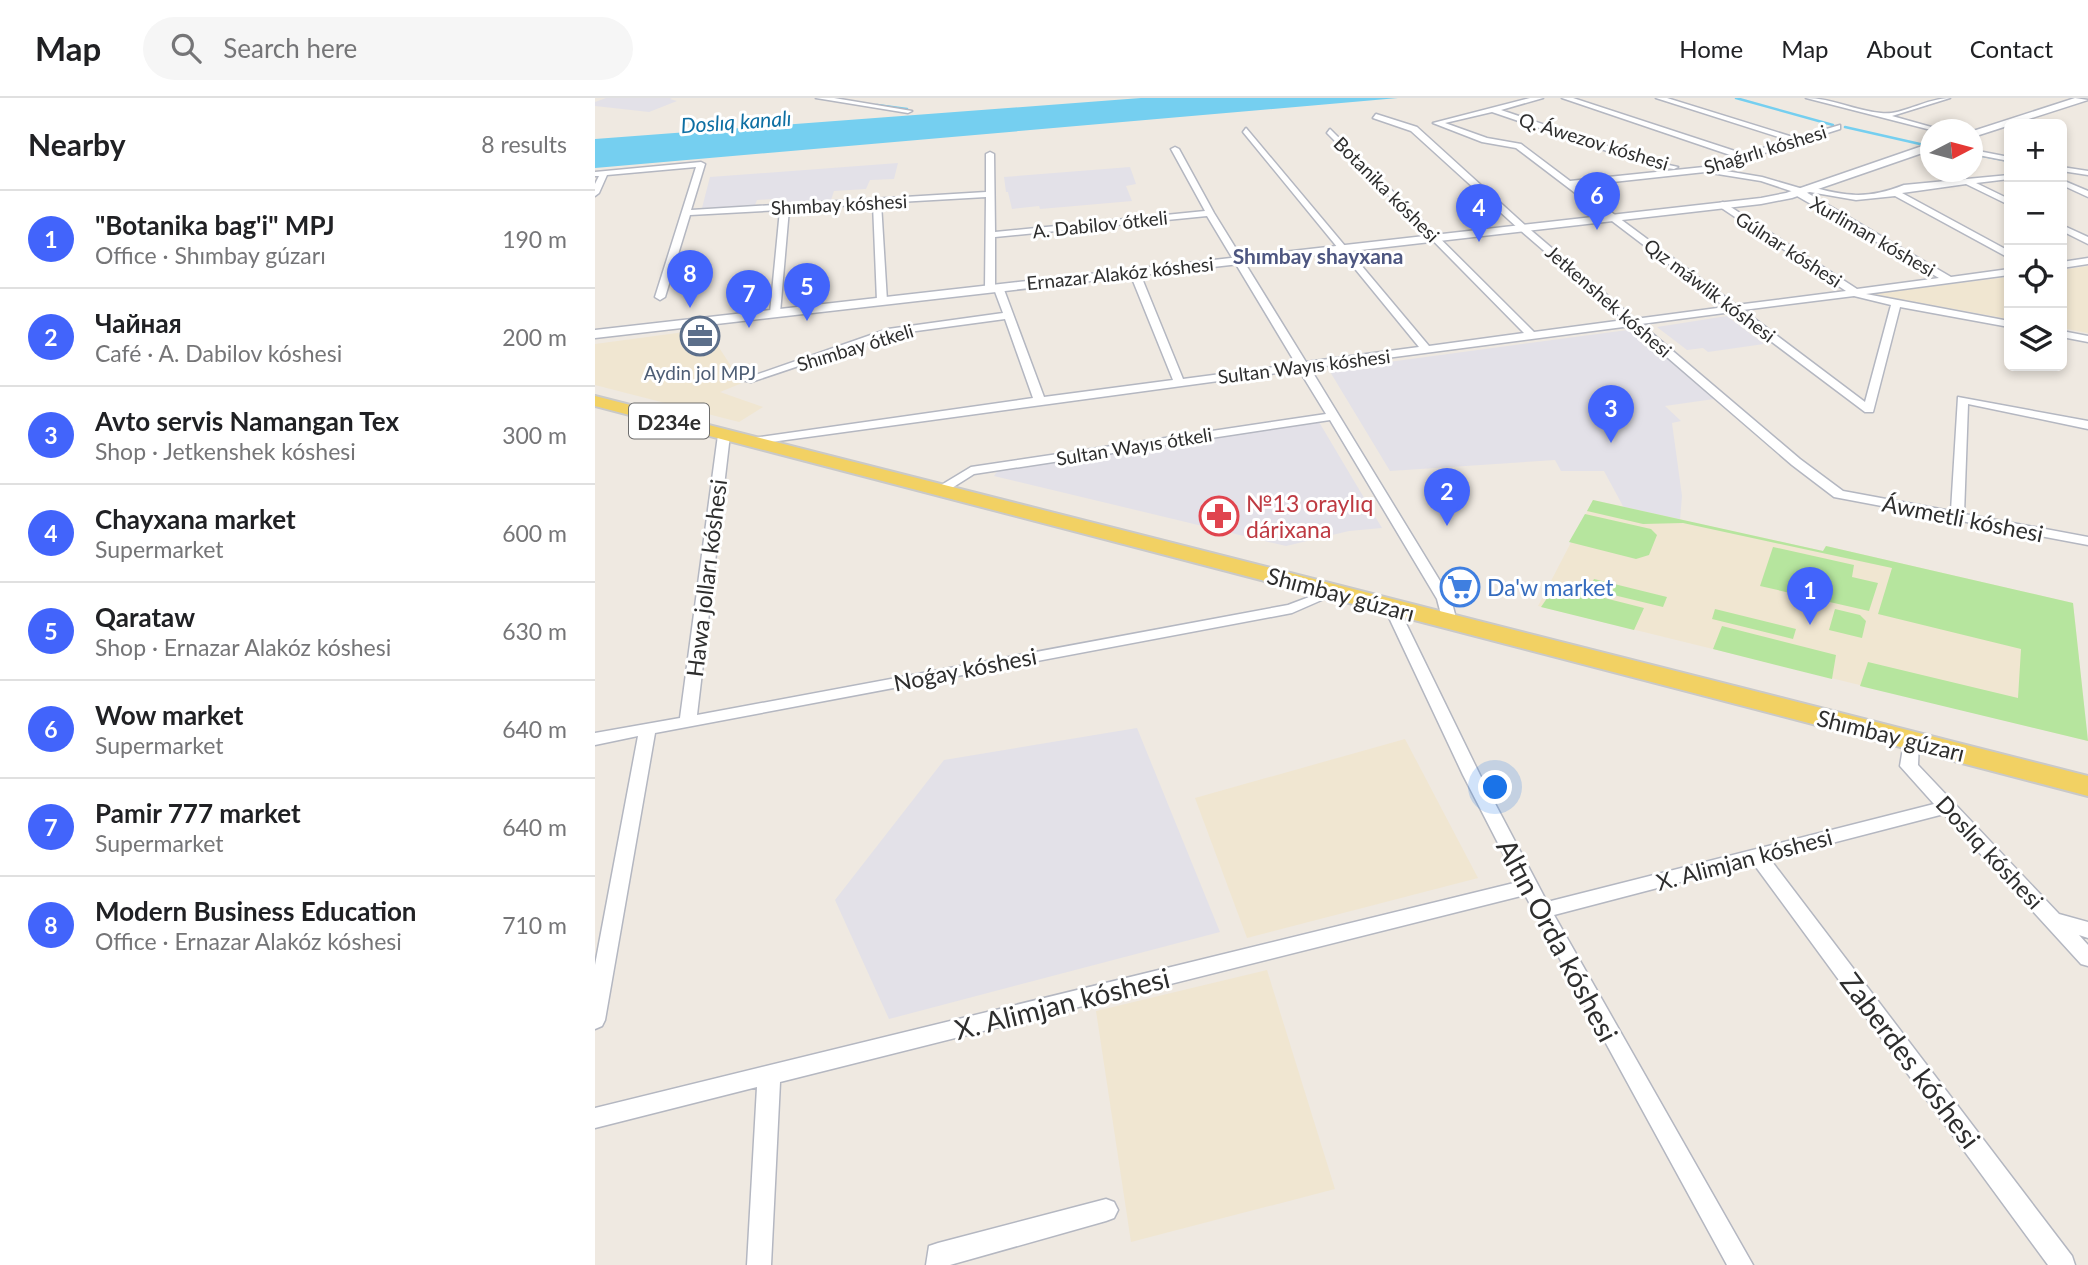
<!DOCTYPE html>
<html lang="en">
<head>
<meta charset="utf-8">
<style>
  :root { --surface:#fff; --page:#f6f6f6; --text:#202124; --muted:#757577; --line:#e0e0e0; --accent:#4264fb }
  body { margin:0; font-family:Lato,sans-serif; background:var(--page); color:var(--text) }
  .controls { position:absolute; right:21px; top:21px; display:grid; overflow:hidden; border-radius:10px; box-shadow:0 4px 10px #0003 }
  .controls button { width:63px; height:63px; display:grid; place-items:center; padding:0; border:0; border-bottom:2px solid var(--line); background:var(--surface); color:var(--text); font:35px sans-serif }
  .compass { position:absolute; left:1325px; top:21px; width:63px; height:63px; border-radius:50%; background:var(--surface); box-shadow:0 4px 10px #0003; rotate:84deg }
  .you { position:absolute; left:901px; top:690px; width:24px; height:24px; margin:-18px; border:5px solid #fff; border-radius:50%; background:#1a73e8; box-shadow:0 0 0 10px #1a73e833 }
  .badge { display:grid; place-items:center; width:46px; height:46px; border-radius:50%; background:var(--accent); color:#fff; font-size:23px; font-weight:700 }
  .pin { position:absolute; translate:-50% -58px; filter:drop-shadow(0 2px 4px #0008) }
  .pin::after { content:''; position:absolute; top:37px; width:24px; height:21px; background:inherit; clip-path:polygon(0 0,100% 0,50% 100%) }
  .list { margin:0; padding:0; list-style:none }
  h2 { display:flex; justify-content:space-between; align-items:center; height:91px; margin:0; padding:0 28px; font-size:30px }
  h2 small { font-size:23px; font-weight:400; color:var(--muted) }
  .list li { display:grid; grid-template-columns:46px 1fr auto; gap:21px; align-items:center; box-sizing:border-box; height:98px; padding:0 28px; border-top:2px solid var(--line) }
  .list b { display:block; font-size:26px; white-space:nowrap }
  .list p { margin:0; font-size:23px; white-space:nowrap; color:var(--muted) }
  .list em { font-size:23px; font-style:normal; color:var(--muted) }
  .icon { flex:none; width:38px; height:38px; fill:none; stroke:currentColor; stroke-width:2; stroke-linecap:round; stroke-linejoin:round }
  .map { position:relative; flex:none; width:1493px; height:1167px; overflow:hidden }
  header { display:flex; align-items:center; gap:42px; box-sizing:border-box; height:98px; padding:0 35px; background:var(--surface); border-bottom:2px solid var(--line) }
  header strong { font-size:33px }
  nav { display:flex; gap:38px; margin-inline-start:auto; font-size:24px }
  .search { width:490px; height:63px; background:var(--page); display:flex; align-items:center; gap:18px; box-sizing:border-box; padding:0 24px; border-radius:38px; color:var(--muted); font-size:26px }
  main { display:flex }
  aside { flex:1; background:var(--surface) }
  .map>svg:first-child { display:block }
  .industrial { fill:#e3e1e8 }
  .education { fill:#f0e6d1 }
  .green { fill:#b6e59e }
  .water { fill:#75cff0 }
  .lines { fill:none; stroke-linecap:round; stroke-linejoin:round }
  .stream { stroke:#75cff0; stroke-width:2.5 }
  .street-casing { stroke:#b4b7c1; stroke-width:3 }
  .secondary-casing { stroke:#b4b7c1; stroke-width:3 }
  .primary-casing { stroke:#c9c9c9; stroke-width:4 }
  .street { fill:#fff; fill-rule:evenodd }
  .secondary { fill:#fff; fill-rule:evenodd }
  .primary { fill:#f2d163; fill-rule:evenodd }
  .labels { text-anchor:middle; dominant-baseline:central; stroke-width:6; stroke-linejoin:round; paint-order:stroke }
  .far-street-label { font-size:19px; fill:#2e2e2e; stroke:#fff }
  .far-service-label { font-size:19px; fill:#4e5e75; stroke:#fff }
  .far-water-label { font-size:21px; font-style:italic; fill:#0d6fa3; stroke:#fff }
  .far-neighbourhood-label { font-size:21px; font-weight:bold; fill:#4d5680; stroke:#fff }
  .shield { fill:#fff; stroke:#6d6d6d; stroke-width:2 }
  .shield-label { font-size:21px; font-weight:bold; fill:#2e2e2e }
  .health-label { font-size:23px; fill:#be3a42; stroke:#fff; text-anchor:start }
  .street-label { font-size:23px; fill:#2e2e2e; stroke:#fff }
  .shop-label { font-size:23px; fill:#366cbe; stroke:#fff; text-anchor:start }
  .near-street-label { font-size:28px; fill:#2e2e2e; stroke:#fff }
</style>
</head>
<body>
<header>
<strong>Map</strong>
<div class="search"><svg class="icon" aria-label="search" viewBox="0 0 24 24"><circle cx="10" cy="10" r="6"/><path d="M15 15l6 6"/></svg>Search here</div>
<nav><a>Home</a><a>Map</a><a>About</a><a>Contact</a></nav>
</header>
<main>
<aside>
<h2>Nearby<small>8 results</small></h2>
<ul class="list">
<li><span class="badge">1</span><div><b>&quot;Botanika bag'i&quot; MPJ</b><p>Office · Shımbay gúzarı</p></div><em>190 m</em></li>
<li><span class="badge">2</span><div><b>Чайная</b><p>Café · A. Dabilov kóshesi</p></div><em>200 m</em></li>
<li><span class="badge">3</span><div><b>Avto servis Namangan Tex</b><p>Shop · Jetkenshek kóshesi</p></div><em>300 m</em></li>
<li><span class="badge">4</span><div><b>Chayxana market</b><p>Supermarket</p></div><em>600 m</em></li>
<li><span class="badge">5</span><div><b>Qarataw</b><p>Shop · Ernazar Alakóz kóshesi</p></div><em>630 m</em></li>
<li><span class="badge">6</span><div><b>Wow market</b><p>Supermarket</p></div><em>640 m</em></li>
<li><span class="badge">7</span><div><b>Pamir 777 market</b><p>Supermarket</p></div><em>640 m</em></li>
<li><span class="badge">8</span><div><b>Modern Business Education</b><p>Office · Ernazar Alakóz kóshesi</p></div><em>710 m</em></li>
</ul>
</aside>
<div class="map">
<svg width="1493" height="1167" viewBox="0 0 1493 1167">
  <rect width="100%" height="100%" fill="#efe9e1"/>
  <path class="industrial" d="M11,0h66l-2,1 7,2 -28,11 -54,-6v-4z
    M303,65l-4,16 -24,1 -4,9 -32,2 -3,9 -60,4 2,-5 -16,1 -2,5 -53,3 8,-31z
    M535,69l6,17 -10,2 6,15 -92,8 -1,-3 -27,3 -4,-17h-2l-2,-15z
    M1132,218l37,28 -56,8 -5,-4 -16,2 -30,-23z
    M1040,231l79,70 -49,7 16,15 -9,2 10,73 -2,24 -56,-12 -20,-37h-43l-6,-11 -165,11 -61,-101z
    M724,324l63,106 -33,3 -63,15 -292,-70 4,-6z
    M542,630l83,204 -331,87 -54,-119 109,-140z"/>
  <path class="education" d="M1493,168v67l-26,-5v-58z
    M1414,179v42l-138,-25z
    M112,231l35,54 -22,9 43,15 -24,15 -144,-37v-41z
    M998,402l230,51 3,-5 247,57 15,138 -550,-135z
    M810,641l73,139 -231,60 -52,-140z
    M672,872l68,219 -204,53 -35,-231z"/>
  <path class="green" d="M998,402l230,51 3,-5 247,57 15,138 -228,-55 8,-24 150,36 3,-49 -143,-35 14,-46 -209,-45 -40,1 -56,-13z
    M990,416l66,15 6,6 -8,20 -13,4 -67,-17z
    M1178,449l81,18 -2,12 26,6 -9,28 -109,-25z
    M999,481l73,18 -4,10 -74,-18z
    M959,490h11l79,20 -10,22 -93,-23z
    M1120,511l81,20 -3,10 -81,-20z
    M1240,511l25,6 6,6 -4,17 -33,-8z
    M1127,528l114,29 -4,24 -119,-30z"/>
  <path class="water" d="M546,0h257l-803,70v-29z"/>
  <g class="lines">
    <path class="stream" d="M1141,0l97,27
      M282,7l30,4
      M1250,29l75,17
      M1378,56l36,7"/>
    <defs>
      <path id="street" d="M221,0h18l78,13 -4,2z
        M935,0h13l-42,12 154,52 23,5 -4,2 -23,-3 -159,-54 -47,11 42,15 34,6 49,37 134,-14 32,-10 -174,-59h11l171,56 44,-14 -132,-42h11l129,40 44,-13v4l-126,40 48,8 41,12 4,-3c39,10 59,14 97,-1l105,-10v4l-33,4 33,16v6l-43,-21 -64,9 107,58v7l-114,-62 -39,4 -52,-9 147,86 58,-8v6l-143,19 143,27v6l-109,-20 -27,105h-8l-133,-100 -91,12 159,135 43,32 108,20 7,-114 130,24v8l-120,-25 -4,110 124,23v8l-254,-48 -42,-32 -161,-139 -321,42 141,231 6,23 -7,5 -7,-5 -6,-23 -107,-179 -356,54 -30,19 -5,1 -6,-4 38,-23 355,-53 -27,-44 -550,75 -2,-3 6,-4 280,-40 -28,-79 -111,15 -143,48 -10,-2 147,-51 115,-16 -9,-24 -4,2 -5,-3 1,-91 -105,6 6,98 -5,3 -5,-3 -4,-97 -84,5 -9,104 -5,3 -5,-3 10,-103 -90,5 -25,82 -5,3 -5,-3 41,-130 -89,8 -8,18 -4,3v-12l4,-8h-4v-4l106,-10 4,2 -14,46 295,-18v-38l4,-2 4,2 1,78 210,-21 -34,-62 4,-2 4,2 35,64 92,149 113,-15 -176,-215 3,-4 183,218 95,-13 -197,-200 3,-4 204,203 90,-12 -104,-90 -109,-99 -38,-13 3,-4 41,13 109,99 109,93 90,-12 -209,-159 -34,-6 -49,-19zM1110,74l56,9 36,12v3l142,82 -82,11 -134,-87 -3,1v4l126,84 -110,14 -160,-119zM612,118l89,148 -113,15 -44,-108 -5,-3 -5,3 44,109 -129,17 -41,-110 -8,-2v-48zM1259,198l37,9 -26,97 -122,-92z
        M1211,0c26,0 50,13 75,15 20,3 46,-15 69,-15l-58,18 50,14h-11z
        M1378,52l36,7v4l-36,-7z
        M1467,69l26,4v4l-26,-4z
        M1467,82l26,11v6l-26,-12z
        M1467,127l26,12v7l-26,-13z
        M1493,160v6l-26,4v-6z
        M1467,233l26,5v6l-26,-5z
        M129,333l6,4 -33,280 591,-110 45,-17 7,4 -48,21 -637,120 -50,287 -3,6 -7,3v-64l43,-229 -43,9v-12l85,-15 38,-283z
        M796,505l7,4 82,168 67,127 387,-98 -34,-38 5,-30h12l2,4 -1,25 141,149 29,8v16l-9,-3 9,10v21l-7,-2 -137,-150 -174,45 302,397 3,9h-27l-295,-402 -199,52 199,350h-26l-202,-370 -745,187 -9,183h-24l10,-178 -162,41v-20l923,-226 -55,-107 -79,-168z
        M511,1101l8,3 4,8 -4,8 -8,3 -156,44h-24l3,-19 9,-3z"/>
      <path id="secondary" d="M1480,0l13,2 -115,37v-6z
        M1336,45v7l-139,48 -31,6 -1166,134v-8l1166,-132 25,-5z"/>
      <path id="primary" d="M0,298l1493,380v20l-1493,-390z"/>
    </defs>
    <use href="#street" class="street-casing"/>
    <use href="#secondary" class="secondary-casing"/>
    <use href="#primary" class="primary-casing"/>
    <use href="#street" class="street"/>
    <use href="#secondary" class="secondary"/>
    <use href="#primary" class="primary"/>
  </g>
  <defs>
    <symbol id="office-ring" viewBox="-11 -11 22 22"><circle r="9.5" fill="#fff" stroke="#5c6f8a" stroke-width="1.5"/><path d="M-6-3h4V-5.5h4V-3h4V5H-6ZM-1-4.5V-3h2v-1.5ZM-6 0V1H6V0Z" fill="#5c6f8a"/></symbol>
    <symbol id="pharmacy-ring" viewBox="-11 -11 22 22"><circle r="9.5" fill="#fff" stroke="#e0444e" stroke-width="1.5"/><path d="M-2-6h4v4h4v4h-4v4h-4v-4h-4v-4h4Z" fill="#e0444e"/></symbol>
    <symbol id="supermarket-ring" viewBox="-11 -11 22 22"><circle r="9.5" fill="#fff" stroke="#3f7fe0" stroke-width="1.5"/><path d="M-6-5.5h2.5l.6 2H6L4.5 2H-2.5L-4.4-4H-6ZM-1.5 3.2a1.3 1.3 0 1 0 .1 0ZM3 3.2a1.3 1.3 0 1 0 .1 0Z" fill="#3f7fe0"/></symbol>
  </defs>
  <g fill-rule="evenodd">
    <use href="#office-ring" x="83" y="216" width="44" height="44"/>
    <use href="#pharmacy-ring" x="602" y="396" width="44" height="44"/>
    <use href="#supermarket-ring" x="843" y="467" width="44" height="44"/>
  </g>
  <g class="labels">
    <g class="far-street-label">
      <text transform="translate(999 43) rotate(17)">Q. Áwezov kóshesi</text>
      <text transform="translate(1170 51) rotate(-17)">Shaǵırlı kóshesi</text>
      <text transform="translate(792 91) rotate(45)">Botanika kóshesi</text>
      <text transform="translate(244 106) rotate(-3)">Shımbay kóshesi</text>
      <text transform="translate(505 126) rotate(-6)">A. Dabilov ótkeli</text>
      <text transform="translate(1278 138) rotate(30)">Xurliman kóshesi</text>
      <text transform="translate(1194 151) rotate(33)">Gúlnar kóshesi</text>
      <text transform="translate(525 175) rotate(-6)">Ernazar Alakóz kóshesi</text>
      <text transform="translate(1115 192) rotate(37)">Qız máwlik kóshesi</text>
      <text transform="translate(1014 203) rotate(41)">Jetkenshek kóshesi</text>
      <text transform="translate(260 249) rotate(-17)">Shımbay ótkeli</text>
      <text transform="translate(709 268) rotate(-7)">Sultan Wayıs kóshesi</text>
      <text transform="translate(539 348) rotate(-9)">Sultan Wayıs ótkeli</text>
    </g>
    <g class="far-service-label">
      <text x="105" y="274">Aydin jol MPJ</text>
    </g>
    <g class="far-water-label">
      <text transform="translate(141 23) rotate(-4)">Doslıq kanalı</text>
    </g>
    <g class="far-neighbourhood-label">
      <text x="723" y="157">Shımbay shayxana</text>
    </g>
    <rect class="shield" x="34" y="305.5" width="80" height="35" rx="5"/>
    <g class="shield-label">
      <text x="74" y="323">D234e</text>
    </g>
    <g class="health-label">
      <text x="651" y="405">№13 oraylıq<tspan x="651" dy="26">dárixana</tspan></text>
    </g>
    <g class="street-label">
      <text transform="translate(1368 420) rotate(11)">Áwmetli kóshesi</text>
      <text transform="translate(111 480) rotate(-83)">Hawa jolları kóshesi</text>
      <text transform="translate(746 496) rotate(15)">Shımbay gúzarı</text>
      <text transform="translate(370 571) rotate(-11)">Noǵay kóshesi</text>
      <text transform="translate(1296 637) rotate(14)">Shımbay gúzarı</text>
      <text transform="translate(1395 754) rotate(47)">Doslıq kóshesi</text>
      <text transform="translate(1149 761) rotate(-15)">X. Alimjan kóshesi</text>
    </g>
    <g class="shop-label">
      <text x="892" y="489">Da'w market</text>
    </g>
    <g class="near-street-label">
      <text transform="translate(963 842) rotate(62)">Altın Orda kóshesi</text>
      <text transform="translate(467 905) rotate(-14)">X. Alimjan kóshesi</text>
      <text transform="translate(1316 962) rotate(53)">Zaberdes kóshesi</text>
    </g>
  </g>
</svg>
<div class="controls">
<button>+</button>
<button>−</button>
<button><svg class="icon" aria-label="locate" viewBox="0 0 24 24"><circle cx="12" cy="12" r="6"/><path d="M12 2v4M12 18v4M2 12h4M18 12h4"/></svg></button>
<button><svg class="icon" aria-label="layers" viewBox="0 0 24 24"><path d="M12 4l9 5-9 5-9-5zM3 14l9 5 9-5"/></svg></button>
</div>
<svg class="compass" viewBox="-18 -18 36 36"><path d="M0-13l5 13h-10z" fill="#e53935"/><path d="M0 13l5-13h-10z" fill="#757577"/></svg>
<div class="you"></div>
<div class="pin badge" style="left:1215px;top:527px">1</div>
<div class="pin badge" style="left:852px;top:428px">2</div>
<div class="pin badge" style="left:1016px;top:345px">3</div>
<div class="pin badge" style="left:884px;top:144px">4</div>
<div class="pin badge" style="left:212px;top:223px">5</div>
<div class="pin badge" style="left:1002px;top:132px">6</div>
<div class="pin badge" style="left:154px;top:230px">7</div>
<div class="pin badge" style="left:95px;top:210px">8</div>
</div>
</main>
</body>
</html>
